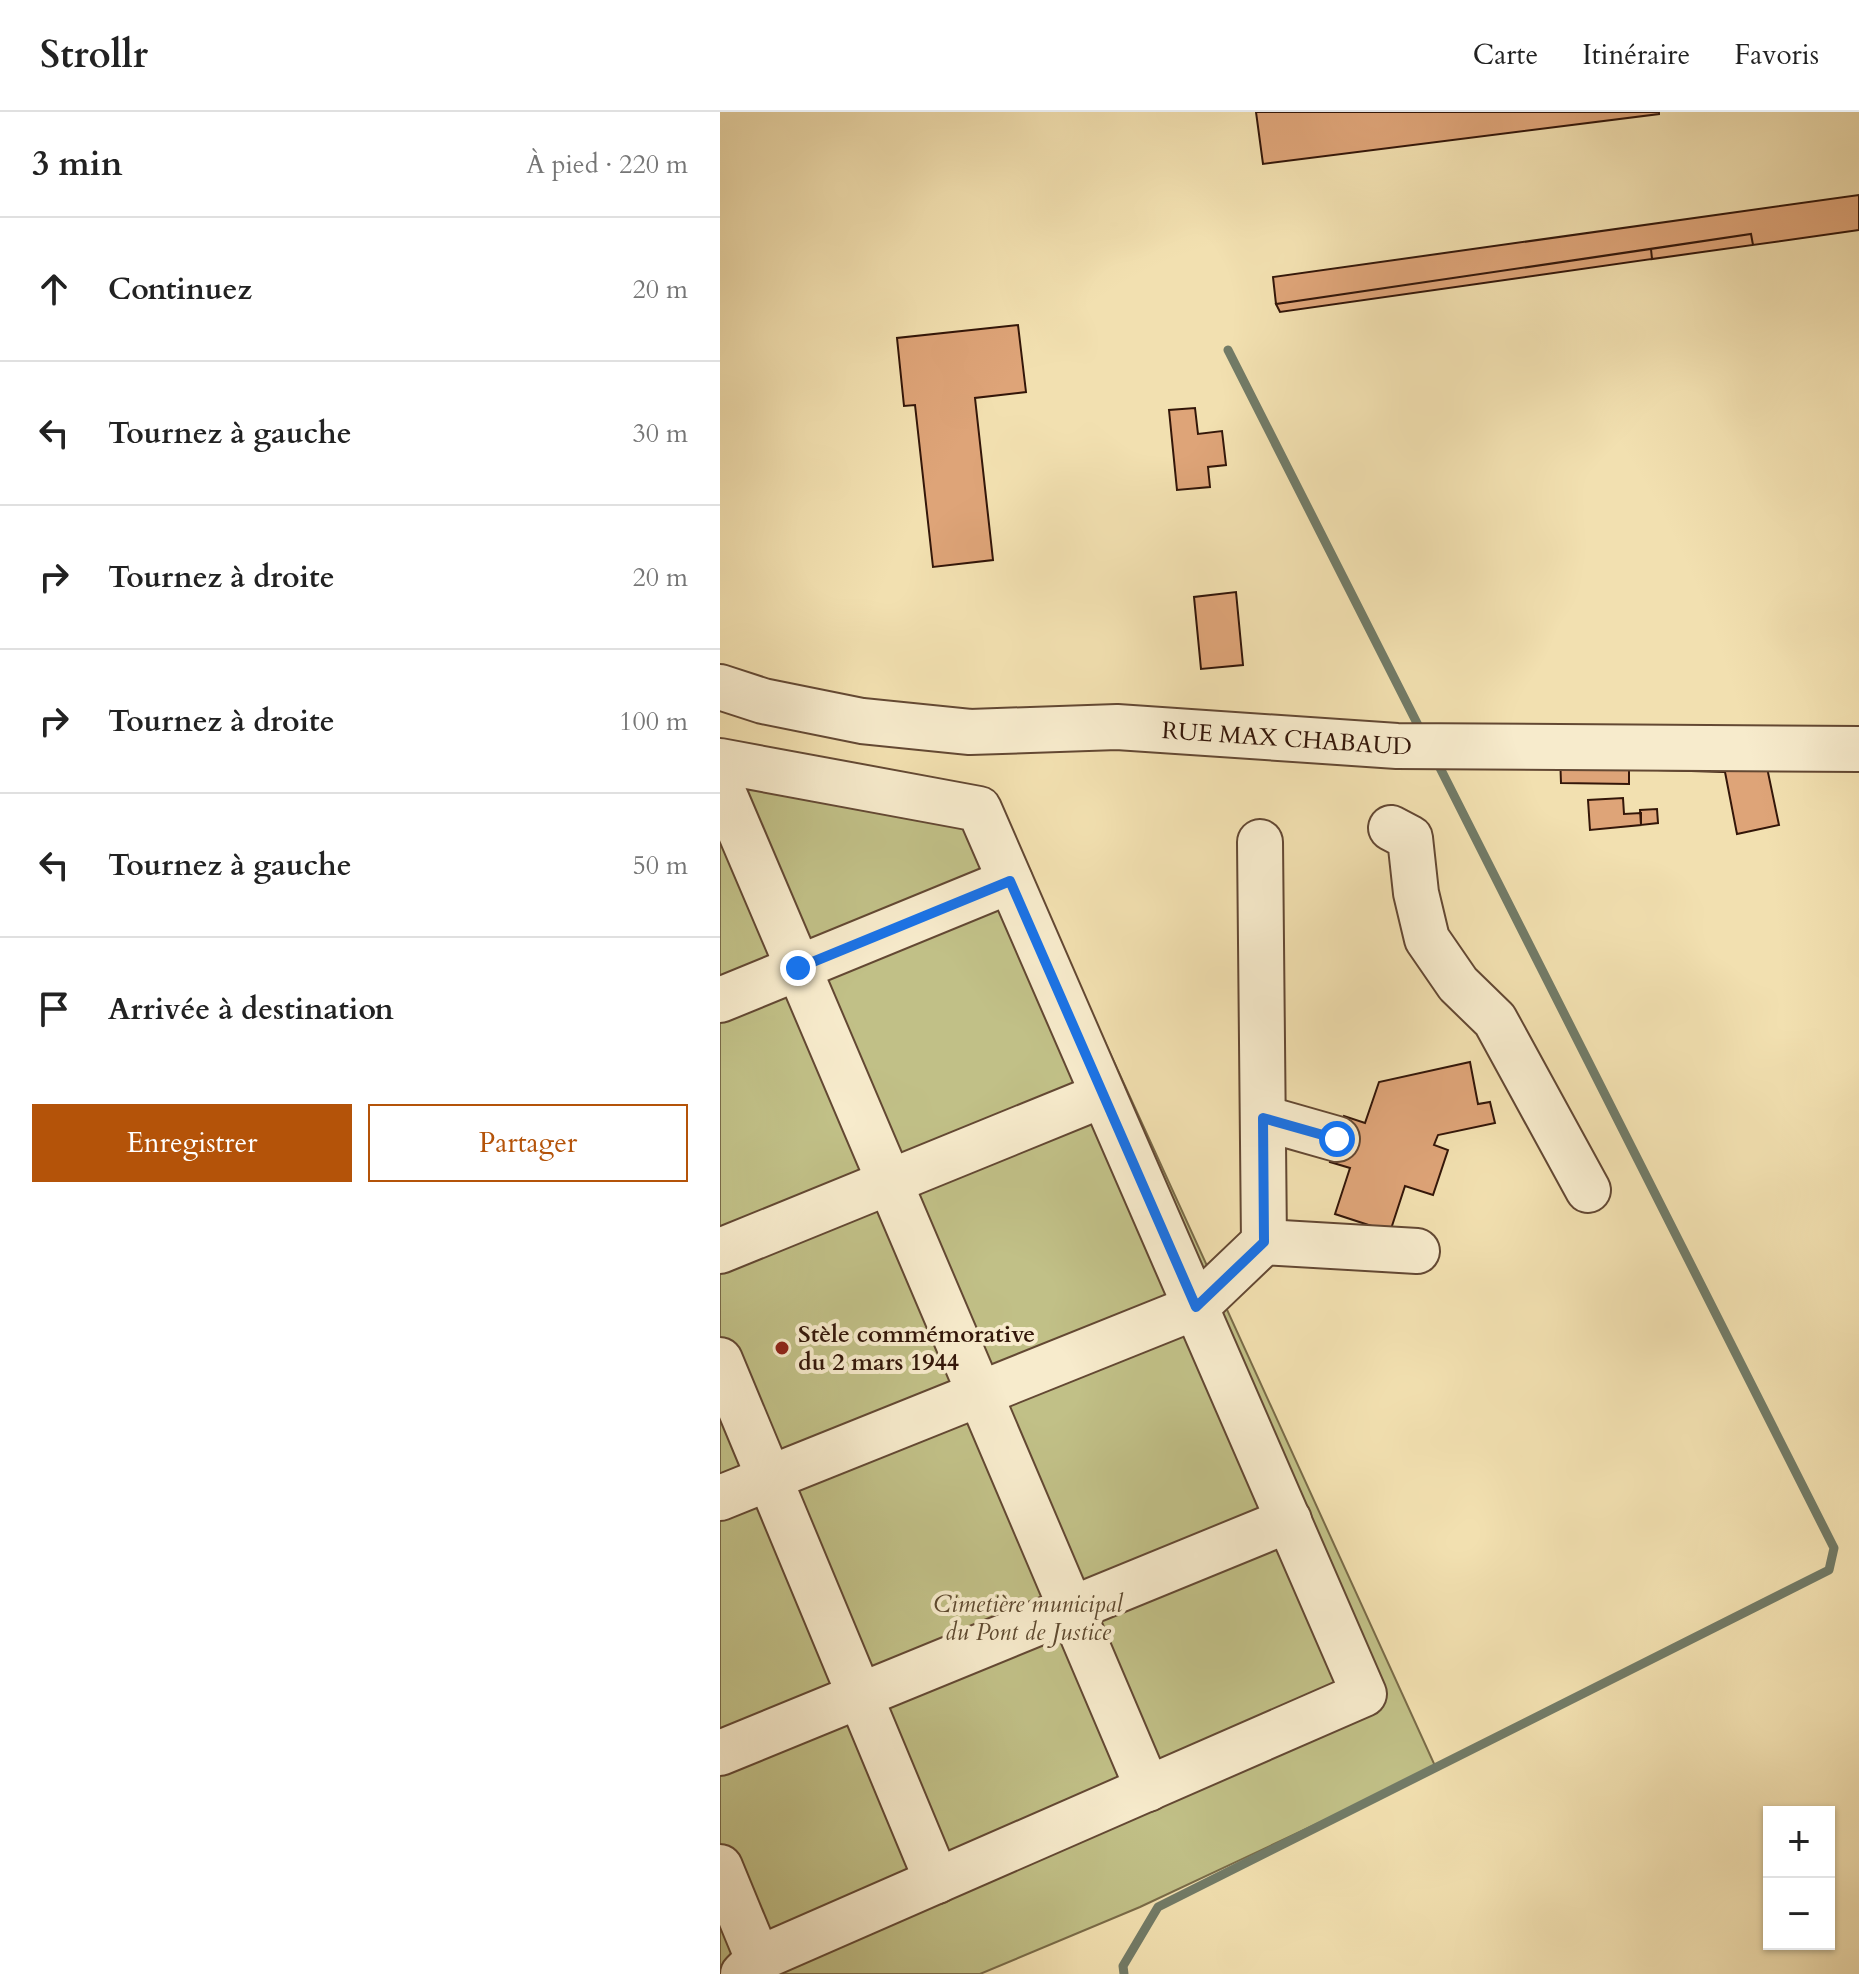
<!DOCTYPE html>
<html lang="fr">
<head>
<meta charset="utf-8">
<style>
  :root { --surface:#fff; --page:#f6f6f6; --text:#222; --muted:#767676; --line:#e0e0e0; --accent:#b45309 }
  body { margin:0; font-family:Cardo,serif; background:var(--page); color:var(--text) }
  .controls { position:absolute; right:24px; bottom:24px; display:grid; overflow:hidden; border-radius:0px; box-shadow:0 2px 6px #0004 }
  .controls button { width:72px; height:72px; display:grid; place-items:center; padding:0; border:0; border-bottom:2px solid var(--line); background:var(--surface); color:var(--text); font:40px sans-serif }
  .stop { position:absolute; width:24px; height:24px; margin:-18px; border:6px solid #1a73e8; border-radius:50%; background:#fff }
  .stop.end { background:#1a73e8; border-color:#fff; box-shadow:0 2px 8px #0008 }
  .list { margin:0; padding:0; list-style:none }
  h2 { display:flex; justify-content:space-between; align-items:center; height:104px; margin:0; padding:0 32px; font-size:34px }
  h2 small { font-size:26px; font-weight:400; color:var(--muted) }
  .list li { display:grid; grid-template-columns:52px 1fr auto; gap:24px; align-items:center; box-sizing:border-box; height:144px; padding:0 32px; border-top:2px solid var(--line) }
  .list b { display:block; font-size:30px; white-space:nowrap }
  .list em { font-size:26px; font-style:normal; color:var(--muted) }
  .actions { display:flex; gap:16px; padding:24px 32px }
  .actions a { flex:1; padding:18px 0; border:2px solid var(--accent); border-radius:0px; text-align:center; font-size:28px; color:var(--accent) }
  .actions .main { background:var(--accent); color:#fff }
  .icon { flex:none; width:44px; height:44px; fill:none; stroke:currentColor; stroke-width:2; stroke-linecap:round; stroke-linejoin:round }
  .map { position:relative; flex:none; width:1139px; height:1862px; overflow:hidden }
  header { display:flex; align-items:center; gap:48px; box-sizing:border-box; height:112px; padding:0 40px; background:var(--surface); border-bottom:2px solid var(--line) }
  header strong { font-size:38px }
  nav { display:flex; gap:44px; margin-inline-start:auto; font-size:28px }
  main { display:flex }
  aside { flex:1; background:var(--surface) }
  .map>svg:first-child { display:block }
  .green { fill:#c1c087; stroke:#7a6b48; stroke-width:2 }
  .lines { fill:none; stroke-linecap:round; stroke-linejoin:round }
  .stream { stroke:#727b67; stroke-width:9 }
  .building { fill:#dea478; stroke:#331609; stroke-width:2 }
  .minor-casing { stroke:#634833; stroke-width:48 }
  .minor { stroke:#f7ebcc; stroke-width:44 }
  .route { stroke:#1a73e8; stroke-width:10 }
  .poi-dot { fill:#8f2418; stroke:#f7ebcc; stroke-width:3 }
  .labels { text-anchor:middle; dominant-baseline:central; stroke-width:8; stroke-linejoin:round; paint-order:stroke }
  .street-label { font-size:24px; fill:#331609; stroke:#f7ebcc }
  .poi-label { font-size:24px; font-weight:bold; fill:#331609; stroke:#f7ebcc; text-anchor:start }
  .park-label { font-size:24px; font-style:italic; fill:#5e492f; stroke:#f7ebcc }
</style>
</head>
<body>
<header>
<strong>Strollr</strong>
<nav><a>Carte</a><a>Itinéraire</a><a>Favoris</a></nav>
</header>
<main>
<aside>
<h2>3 min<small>À pied · 220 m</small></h2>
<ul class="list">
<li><svg class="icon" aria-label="ahead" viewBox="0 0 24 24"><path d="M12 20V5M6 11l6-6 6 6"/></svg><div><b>Continuez</b></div><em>20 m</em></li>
<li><svg class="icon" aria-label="left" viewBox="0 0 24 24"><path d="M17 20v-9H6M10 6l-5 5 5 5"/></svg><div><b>Tournez à gauche</b></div><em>30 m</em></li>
<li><svg class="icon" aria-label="right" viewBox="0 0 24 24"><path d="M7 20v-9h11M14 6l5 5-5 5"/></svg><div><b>Tournez à droite</b></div><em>20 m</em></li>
<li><svg class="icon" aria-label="right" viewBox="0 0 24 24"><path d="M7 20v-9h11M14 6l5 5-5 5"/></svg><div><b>Tournez à droite</b></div><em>100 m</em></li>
<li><svg class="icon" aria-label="left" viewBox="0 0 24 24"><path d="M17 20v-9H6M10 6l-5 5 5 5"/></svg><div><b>Tournez à gauche</b></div><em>50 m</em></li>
<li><svg class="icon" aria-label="arrive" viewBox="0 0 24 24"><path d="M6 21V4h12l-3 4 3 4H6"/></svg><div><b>Arrivée à destination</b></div></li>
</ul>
<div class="actions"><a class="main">Enregistrer</a><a>Partager</a></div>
</aside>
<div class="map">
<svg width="1139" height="1862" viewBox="0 0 1139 1862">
  <rect width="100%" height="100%" fill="#f2e0b0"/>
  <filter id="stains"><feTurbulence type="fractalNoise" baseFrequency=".0025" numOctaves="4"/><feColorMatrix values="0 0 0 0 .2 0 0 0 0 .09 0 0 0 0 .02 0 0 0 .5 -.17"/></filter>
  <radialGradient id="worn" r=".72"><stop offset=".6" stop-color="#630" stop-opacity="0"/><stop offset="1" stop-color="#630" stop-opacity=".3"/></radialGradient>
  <path class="green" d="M0,640l276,51 440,965 -296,139 -160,67h-260z"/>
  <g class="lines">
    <path class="stream" d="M508,238l194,383
      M404,1862l-1,-8 35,-59 671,-337 5,-22 -398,-788"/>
  </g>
  <path class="building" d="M536,0h403v2l-396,50z
    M1139,83v35l-106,15 -2,-11 -475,70 -3,-27z
    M1031,122l2,11 -101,14 -1,-10z
    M931,137l1,10 -372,53 -4,-8z
    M298,213l8,67 -51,6 18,162 -60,7 -18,-162 -11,1 -7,-68z
    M475,296l3,26 24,-3 4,34 -18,2 2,20 -33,3 -8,-80z
    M516,480l7,73 -42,4 -7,-72z
    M840,643l69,14v15l-68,-1z
    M938,644l107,2 14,67 -42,9 -12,-62 -67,-2z
    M903,686l1,16 17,-1v12l-51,5 -2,-30z
    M937,697l1,14 -17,2 -1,-15z
    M750,950l8,42 12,-2 5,21 -57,12 -4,10 14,5 -15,45 -28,-9 -15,46 -55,-18 15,-46 -20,-6 14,-46 21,7 14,-41z"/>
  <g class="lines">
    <defs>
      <g id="minor">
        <path id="s1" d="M0,575l43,14 99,20 108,11 147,-5 280,19 462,3"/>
        <path d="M0,649l259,48 385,885 -606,265 -15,15"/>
        <path d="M0,672l428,1005"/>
        <path d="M671,716l19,10 6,55 11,46 31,45 37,36 93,170"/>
        <path d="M540,730l4,400"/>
        <path d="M0,888l290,-119"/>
        <path d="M543,1006l74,21"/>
        <path d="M0,1139l383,-156"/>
        <path d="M0,1248l217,521"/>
        <path d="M0,1386l476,-191 68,-65 153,9"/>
        <path d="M0,1641l569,-233"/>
        <path d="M0,1755l38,92"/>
      </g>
    </defs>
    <use href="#minor" class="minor-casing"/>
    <use href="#minor" class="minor"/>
  </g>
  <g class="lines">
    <path class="route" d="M78,856l212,-87 186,426 68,-65 -1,-124 74,21"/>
  </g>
  <circle class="poi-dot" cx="62" cy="1236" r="8"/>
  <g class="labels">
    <g class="street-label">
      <text stroke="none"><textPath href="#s1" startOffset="572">RUE MAX CHABAUD</textPath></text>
    </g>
    <g class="poi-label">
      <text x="78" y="1222">Stèle commémorative<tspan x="78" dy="28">du 2 mars 1944</tspan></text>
    </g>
    <g class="park-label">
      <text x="308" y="1492">Cimetière municipal<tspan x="308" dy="28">du Pont de Justice</tspan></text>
    </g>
  </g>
  <rect width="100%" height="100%" filter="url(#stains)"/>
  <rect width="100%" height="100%" fill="url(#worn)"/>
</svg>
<div class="controls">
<button>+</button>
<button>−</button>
</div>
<div class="stop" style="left:617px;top:1027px"></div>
<div class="stop end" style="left:78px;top:856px"></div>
</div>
</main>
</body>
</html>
